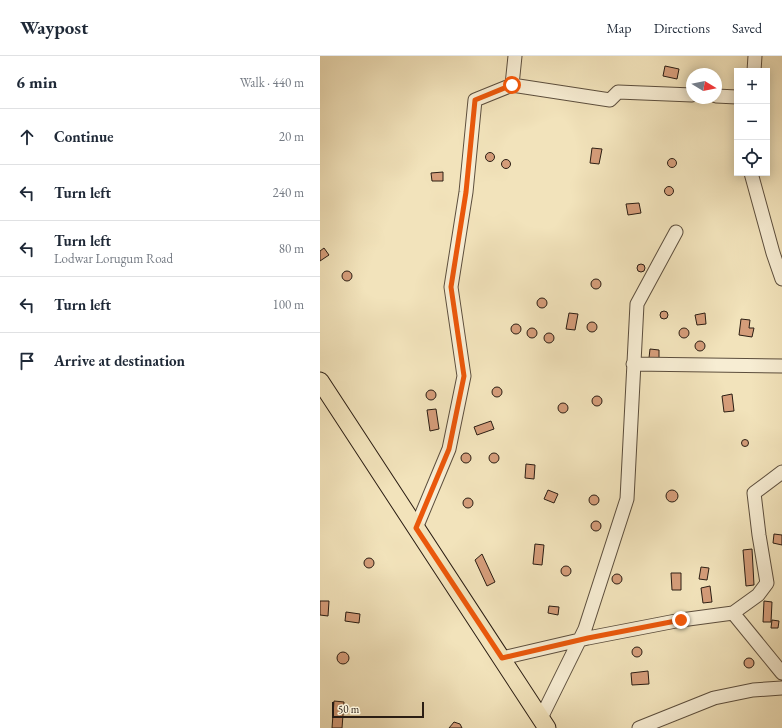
<!DOCTYPE html>
<html lang="en">
<head>
<meta charset="utf-8">
<style>
  :root { --surface:#fff; --page:#f2f2f3; --text:#1f2937; --muted:#747a83; --line:#e0e1e3 }
  body { margin:0; font-family:"EB Garamond",serif; background:var(--page); color:var(--text) }
  .controls { position:absolute; right:12px; top:12px; display:grid; overflow:hidden; border-radius:0px; box-shadow:0 2px 10px #0003 }
  .controls button { width:36px; height:36px; display:grid; place-items:center; padding:0; border:0; border-bottom:1px solid var(--line); background:var(--surface); color:var(--text); font:20px sans-serif }
  .compass { position:absolute; left:366px; top:12px; width:36px; height:36px; border-radius:50%; background:var(--surface); box-shadow:0 2px 10px #0003; rotate:100deg }
  .scale { position:absolute; left:12px; bottom:10px; width:92px; box-sizing:border-box; padding-left:4px; border:2px solid #2a1d13; border-top:0; font-size:11px; line-height:14px; white-space:nowrap; color:#2a1d13; -webkit-text-stroke:3px #f7edd3; paint-order:stroke }
  .stop { position:absolute; width:12px; height:12px; margin:-9px; border:3px solid #ea580c; border-radius:50%; background:#fff }
  .stop.end { background:#ea580c; border-color:#fff; box-shadow:0 1px 4px #0008 }
  .list { margin:0; padding:0; list-style:none }
  h2 { display:flex; justify-content:space-between; align-items:center; height:52px; margin:0; padding:0 16px; font-size:17px }
  h2 small { font-size:13px; font-weight:400; color:var(--muted) }
  .list li { display:grid; grid-template-columns:26px 1fr auto; gap:12px; align-items:center; box-sizing:border-box; height:56px; padding:0 16px; border-top:1px solid var(--line) }
  .list b { display:block; font-size:15px; white-space:nowrap }
  .list p { margin:0; font-size:13px; white-space:nowrap; color:var(--muted) }
  .list em { font-size:13px; font-style:normal; color:var(--muted) }
  .icon { flex:none; width:22px; height:22px; fill:none; stroke:currentColor; stroke-width:2; stroke-linecap:round; stroke-linejoin:round }
  .map { position:relative; flex:none; width:462px; height:672px; overflow:hidden }
  header { display:flex; align-items:center; gap:24px; box-sizing:border-box; height:56px; padding:0 20px; background:var(--surface); border-bottom:1px solid var(--line) }
  header strong { font-size:19px }
  nav { display:flex; gap:22px; margin-inline-start:auto; font-size:14px }
  main { display:flex }
  aside { flex:1; background:var(--surface) }
  .map>svg:first-child { display:block }
  .building { fill:#d59d7a; stroke:#2a1d13 }
  .lines { fill:none; stroke-linecap:round; stroke-linejoin:round }
  .minor-casing { stroke:#5c4e3d; stroke-width:15 }
  .major-casing { stroke:#2a1d13; stroke-width:19 }
  .minor { stroke:#f7edd3; stroke-width:13 }
  .major { stroke:#f2e3bb; stroke-width:17 }
  .route { stroke:#ea580c; stroke-width:5 }
</style>
</head>
<body>
<header>
<strong>Waypost</strong>
<nav><a>Map</a><a>Directions</a><a>Saved</a></nav>
</header>
<main>
<aside>
<h2>6 min<small>Walk · 440 m</small></h2>
<ul class="list">
<li><svg class="icon" aria-label="ahead" viewBox="0 0 24 24"><path d="M12 20V5M6 11l6-6 6 6"/></svg><div><b>Continue</b></div><em>20 m</em></li>
<li><svg class="icon" aria-label="left" viewBox="0 0 24 24"><path d="M17 20v-9H6M10 6l-5 5 5 5"/></svg><div><b>Turn left</b></div><em>240 m</em></li>
<li><svg class="icon" aria-label="left" viewBox="0 0 24 24"><path d="M17 20v-9H6M10 6l-5 5 5 5"/></svg><div><b>Turn left</b><p>Lodwar Lorugum Road</p></div><em>80 m</em></li>
<li><svg class="icon" aria-label="left" viewBox="0 0 24 24"><path d="M17 20v-9H6M10 6l-5 5 5 5"/></svg><div><b>Turn left</b></div><em>100 m</em></li>
<li><svg class="icon" aria-label="arrive" viewBox="0 0 24 24"><path d="M6 21V4h12l-3 4 3 4H6"/></svg><div><b>Arrive at destination</b></div></li>
</ul>
</aside>
<div class="map">
<svg width="462" height="672" viewBox="0 0 462 672">
  <rect width="100%" height="100%" fill="#f2e3bb"/>
  <filter id="stains"><feTurbulence type="fractalNoise" baseFrequency=".005" numOctaves="4"/><feColorMatrix values="0 0 0 0 .2 0 0 0 0 .09 0 0 0 0 .02 0 0 0 .5 -.17"/></filter>
  <radialGradient id="worn" r=".72"><stop offset=".6" stop-color="#630" stop-opacity="0"/><stop offset="1" stop-color="#630" stop-opacity=".3"/></radialGradient>
  <path class="building" d="M345,10l14,3 -2,10 -14,-3z
    M272,92l10,1 -3,15 -9,-1z
    M165.5 101a4.5 4.5 0 1 1 9 0a4.5 4.5 0 1 1-9 0Z
    M347.5 107a4.5 4.5 0 1 1 9 0a4.5 4.5 0 1 1-9 0Z
    M181.5 108a4.5 4.5 0 1 1 9 0a4.5 4.5 0 1 1-9 0Z
    M123,116v9h-11l-1,-8z
    M344.5 135a4.5 4.5 0 1 1 9 0a4.5 4.5 0 1 1-9 0Z
    M319,147l2,10 -13,2 -2,-11z
    M4,192l5,7 -9,6v-10z
    M317 212a4 4 0 1 1 8 0a4 4 0 1 1-8 0Z
    M22 220a5 5 0 1 1 10 0a5 5 0 1 1-10 0Z
    M271 228a5 5 0 1 1 10 0a5 5 0 1 1-10 0Z
    M217 247a5 5 0 1 1 10 0a5 5 0 1 1-10 0Z
    M340 259a4 4 0 1 1 8 0a4 4 0 1 1-8 0Z
    M249,257l9,1 -3,16 -9,-1z
    M385,257l1,11 -9,1 -2,-10z
    M421,263l9,1 -1,8h5l-2,9 -13,-2z
    M267 271a5 5 0 1 1 10 0a5 5 0 1 1-10 0Z
    M191 273a5 5 0 1 1 10 0a5 5 0 1 1-10 0Z
    M207 277a5 5 0 1 1 10 0a5 5 0 1 1-10 0Z
    M359 277a5 5 0 1 1 10 0a5 5 0 1 1-10 0Z
    M224 282a5 5 0 1 1 10 0a5 5 0 1 1-10 0Z
    M375 290a5 5 0 1 1 10 0a5 5 0 1 1-10 0Z
    M330,293l9,1v8h-10z
    M172 336a5 5 0 1 1 10 0a5 5 0 1 1-10 0Z
    M106 339a5 5 0 1 1 10 0a5 5 0 1 1-10 0Z
    M412,338l2,17 -10,1 -2,-16z
    M272 345a5 5 0 1 1 10 0a5 5 0 1 1-10 0Z
    M238 352a5 5 0 1 1 10 0a5 5 0 1 1-10 0Z
    M116,353l3,20 -9,2 -3,-21z
    M171,365l3,8 -17,6 -3,-8z
    M421.5 387a3.5 3.5 0 1 1 7 0a3.5 3.5 0 1 1-7 0Z
    M141 402a5 5 0 1 1 10 0a5 5 0 1 1-10 0Z
    M169 402a5 5 0 1 1 10 0a5 5 0 1 1-10 0Z
    M206,408l9,1 -1,14 -9,-1z
    M346 440a6 6 0 1 1 12 0a6 6 0 1 1-12 0Z
    M228,434l10,4 -4,9 -10,-4z
    M269 444a5 5 0 1 1 10 0a5 5 0 1 1-10 0Z
    M143 447a5 5 0 1 1 10 0a5 5 0 1 1-10 0Z
    M271 470a5 5 0 1 1 10 0a5 5 0 1 1-10 0Z
    M454,478l8,1v10l-9,-2z
    M215,488l9,1 -2,20 -9,-1z
    M432,493l2,36 -8,1 -3,-36z
    M162,498l13,28 -8,4 -12,-26z
    M44 507a5 5 0 1 1 10 0a5 5 0 1 1-10 0Z
    M241 515a5 5 0 1 1 10 0a5 5 0 1 1-10 0Z
    M381,511l8,1 -2,12 -8,-1z
    M351,517h10v17h-9z
    M292 523a5 5 0 1 1 10 0a5 5 0 1 1-10 0Z
    M390,530l2,16 -9,1 -2,-15z
    M0,545h9l-1,15 -8,-1z
    M444,545l8,1 -1,20h-8z
    M229,550l10,1 -1,8 -10,-2z
    M26,556l14,2 -1,9 -14,-2z
    M452,564l7,1 -1,7h-7z
    M312 596a5 5 0 1 1 10 0a5 5 0 1 1-10 0Z
    M17 602a6 6 0 1 1 12 0a6 6 0 1 1-12 0Z
    M424 607a5 5 0 1 1 10 0a5 5 0 1 1-10 0Z
    M328,615l1,13 -17,1 -1,-12z
    M14,645l10,1 -2,26h-10z
    M134,666l6,2 2,4h-13z"/>
  <g class="lines">
    <defs>
      <path id="minor" d="M434,15l1,-15
        M192,29l98,15 8,-8 74,3
        M396,40l21,1
        M431,117l22,80 9,26
        M313,308l149,2
        M96,472l33,-79 15,-73 -13,-89 15,-95 9,-92 37,-15 3,-29
        M413,557l49,60
        M182,602l86,-20 93,-18 52,-7 25,-18 9,-12 -8,-48 -5,-42 28,-21
        M221,662l44,-89 42,-130 10,-195 39,-72
        M319,672l75,-30 39,-8 29,-2"/>
      <path id="major" d="M0,325l227,347"/>
    </defs>
    <use href="#minor" class="minor-casing"/>
    <use href="#major" class="major-casing"/>
    <use href="#minor" class="minor"/>
    <use href="#major" class="major"/>
  </g>
  <g class="lines">
    <path class="route" d="M192,29l-37,15 -9,92 -15,95 13,89 -15,73 -33,79 86,130 86,-20 93,-18"/>
  </g>
  <rect width="100%" height="100%" filter="url(#stains)"/>
  <rect width="100%" height="100%" fill="url(#worn)"/>
</svg>
<div class="controls">
<button>+</button>
<button>−</button>
<button><svg class="icon" aria-label="locate" viewBox="0 0 24 24"><circle cx="12" cy="12" r="6"/><path d="M12 2v4M12 18v4M2 12h4M18 12h4"/></svg></button>
</div>
<svg class="compass" viewBox="-18 -18 36 36"><path d="M0-13l5 13h-10z" fill="#e53935"/><path d="M0 13l5-13h-10z" fill="#747a83"/></svg>
<div class="scale">50 m</div>
<div class="stop" style="left:192px;top:29px"></div>
<div class="stop end" style="left:361px;top:564px"></div>
</div>
</main>
</body>
</html>
